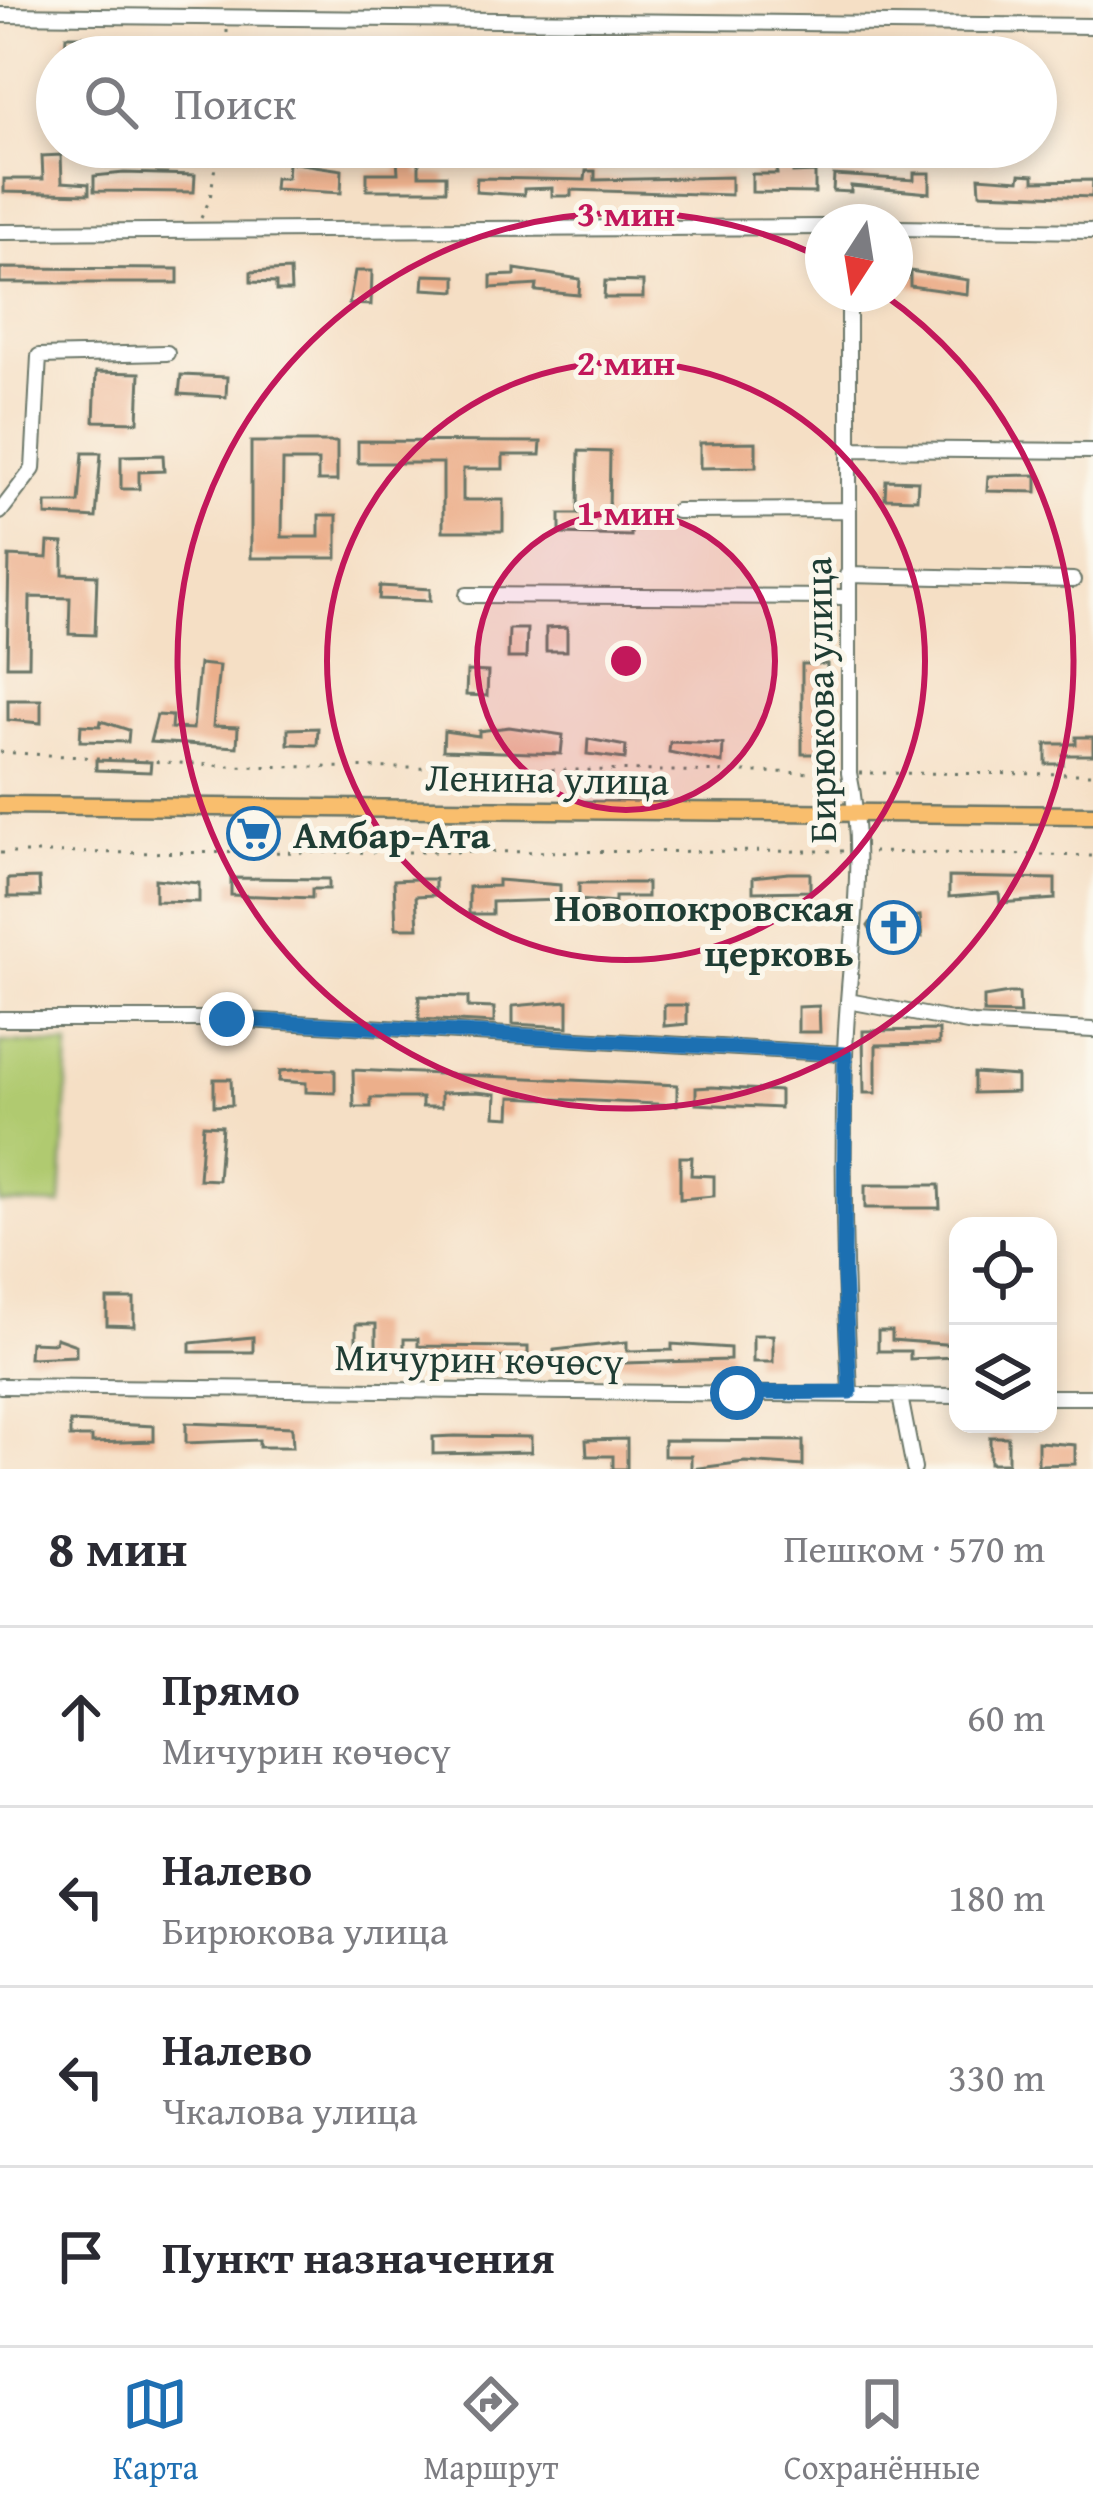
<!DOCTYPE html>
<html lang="ru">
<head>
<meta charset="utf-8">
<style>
  :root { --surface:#fff; --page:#f7f7f7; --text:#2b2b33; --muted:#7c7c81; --line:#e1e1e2; --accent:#1f6fb2 }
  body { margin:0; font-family:"Gentium Book Plus",serif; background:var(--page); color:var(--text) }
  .controls { position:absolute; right:36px; bottom:36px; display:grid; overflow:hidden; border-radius:24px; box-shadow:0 6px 18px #0003 }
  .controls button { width:108px; height:108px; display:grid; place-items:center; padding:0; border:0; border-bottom:3px solid var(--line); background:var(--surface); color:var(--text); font:60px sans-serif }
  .compass { position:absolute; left:805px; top:204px; width:108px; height:108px; border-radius:50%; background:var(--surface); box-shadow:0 6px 18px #0003; rotate:192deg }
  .stop { position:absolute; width:36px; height:36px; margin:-27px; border:9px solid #1f6fb2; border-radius:50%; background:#fff }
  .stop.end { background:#1f6fb2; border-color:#fff; box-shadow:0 3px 12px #0008 }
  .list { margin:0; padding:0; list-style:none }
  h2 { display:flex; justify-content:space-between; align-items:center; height:156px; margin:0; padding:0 48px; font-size:51px }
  h2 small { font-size:39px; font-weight:400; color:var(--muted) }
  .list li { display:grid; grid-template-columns:78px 1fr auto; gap:36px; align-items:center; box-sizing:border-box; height:180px; padding:0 48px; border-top:3px solid var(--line) }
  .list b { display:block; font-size:45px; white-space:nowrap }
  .list p { margin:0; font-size:39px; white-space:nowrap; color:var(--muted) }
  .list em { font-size:39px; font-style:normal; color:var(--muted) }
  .icon { flex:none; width:66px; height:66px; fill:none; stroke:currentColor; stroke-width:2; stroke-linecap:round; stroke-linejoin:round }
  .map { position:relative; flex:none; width:1093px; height:1469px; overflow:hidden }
  .search { position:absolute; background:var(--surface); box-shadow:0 6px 18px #0003; left:36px; right:36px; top:36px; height:132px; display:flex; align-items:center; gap:30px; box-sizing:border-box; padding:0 42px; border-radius:66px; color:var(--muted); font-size:45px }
  .sheet { height:876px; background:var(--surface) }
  nav { display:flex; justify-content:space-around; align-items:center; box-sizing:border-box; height:168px; border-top:3px solid var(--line); background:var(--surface); font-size:33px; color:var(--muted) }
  nav a { display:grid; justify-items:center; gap:6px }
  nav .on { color:var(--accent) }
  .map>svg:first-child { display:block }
  .green { fill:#b0ca70; stroke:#688452; stroke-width:3 }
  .building { fill:#ecaf8b }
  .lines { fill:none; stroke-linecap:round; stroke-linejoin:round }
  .minor-casing { stroke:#6a7667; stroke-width:18 }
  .major-casing { stroke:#6a7667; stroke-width:21 }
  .path { stroke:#6a7667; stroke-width:3; stroke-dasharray:3 9; stroke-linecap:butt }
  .minor { stroke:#fff; stroke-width:14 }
  .major { stroke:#f9be6d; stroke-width:16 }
  .route { stroke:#1f6fb2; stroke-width:15 }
  .ring { fill:none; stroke:#c2185b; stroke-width:6 }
  .labels { text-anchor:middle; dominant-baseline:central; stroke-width:10; stroke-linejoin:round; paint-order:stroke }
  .street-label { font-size:39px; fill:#1f3d34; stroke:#fbf7ec }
  .poi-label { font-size:39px; font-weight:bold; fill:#1f3d34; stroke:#fbf7ec; text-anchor:start }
  .centre { fill:#c2185b; stroke:#fbf7ec; stroke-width:6 }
  .ring-label { font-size:36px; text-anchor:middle; font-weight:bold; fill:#c2185b; stroke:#fbf7ec; stroke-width:10; stroke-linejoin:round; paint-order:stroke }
</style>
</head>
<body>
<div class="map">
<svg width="1093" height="1469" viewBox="0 0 1093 1469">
  <rect width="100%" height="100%" fill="#fbf7ec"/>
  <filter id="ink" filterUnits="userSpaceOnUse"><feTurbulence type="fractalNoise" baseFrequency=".00833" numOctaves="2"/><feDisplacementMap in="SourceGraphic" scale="24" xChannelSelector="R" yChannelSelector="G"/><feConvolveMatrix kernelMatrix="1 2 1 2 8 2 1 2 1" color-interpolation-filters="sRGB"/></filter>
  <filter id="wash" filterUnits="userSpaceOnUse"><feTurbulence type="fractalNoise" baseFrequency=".004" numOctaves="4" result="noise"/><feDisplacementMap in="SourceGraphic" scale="48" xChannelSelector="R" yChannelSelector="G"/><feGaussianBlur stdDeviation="2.7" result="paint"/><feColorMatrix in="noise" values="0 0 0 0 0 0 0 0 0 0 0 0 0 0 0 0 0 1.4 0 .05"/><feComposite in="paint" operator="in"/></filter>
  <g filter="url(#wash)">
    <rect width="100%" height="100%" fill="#f5dfc5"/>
    <path class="green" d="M0,1042l69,3 -8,160 -61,-2z"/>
    <g id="blocks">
      <path class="building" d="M66,36h22l-1,21h-22z
        M61,155l1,27 27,2v10l-85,-2v-13h39l-1,-23z
        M397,158h22v17h27v15h-79v-17h31z
        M288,162l54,8 -1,23 -67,-4 1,-11h12z
        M793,164v9l22,-1v21l-63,-1v-18h25l-1,-9z
        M586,171h9v9l136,-3v18l-160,-5v6h-19v-8l-28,1v6l-48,-3 1,-14 108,2z
        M124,173l71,2 -1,17 -100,-1v-15z
        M914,173h16v20l-79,-7v6l-18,-1 1,-16 80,5z
        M1020,174l14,1v6l59,-1 -1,17 -112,-4 -1,-16 40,3z
        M0,268l178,1v14h-178z
        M515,269l65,10 -1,16 -43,-4 1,-6 -46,3v-12l24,-1z
        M290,270l1,21h-15v-8l-25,-1v-10z
        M355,271h17l-1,34 -22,-1z
        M910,271l58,9 -1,14 -57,-8z
        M424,275l32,1v15l-33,-2z
        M605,281l38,1v16h-39z
        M96,372l44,1 -2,49 -44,-1z
        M181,375l46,2 -1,20 -47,-3z
        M358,441l183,1 -1,13h-37v14h-40v31h40v31h-60v-68h-85z
        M251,442h86v39h-19v-20h-35l-1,76h37v-22h18v43h-86z
        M756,442v25l-56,1v-25z
        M579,451l31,1 -1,63h22v21l-71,-2v-20h18z
        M83,453h18l-5,65 -50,-3v-12h33z
        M163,455l1,16 -25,1v17h-18v-33z
        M1037,475v17l-50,-1 1,-15z
        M886,480l32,1 -1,18 -32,-1z
        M48,542l15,1v31l34,1 -2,60 -26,-1 1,-36 -40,-1 -1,69h-22l2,-110 38,2z
        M380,586l50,3v12l-51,-2z
        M567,627v24h-21v-23z
        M509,629h18l-1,29h-18z
        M199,664l20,2 -6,60 25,1 -1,20 -87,-5 7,-27 15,1 -1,12 22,1z
        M802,664h25v90h-25z
        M467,671l21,1 -1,24 -21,-1z
        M8,700h33v23l-33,-3z
        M101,721l28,9 -1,12 -48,-1 1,-16 19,1z
        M509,727l54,8 -2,19 -118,-4 1,-19 35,5v-5z
        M318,728l-1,17 -29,-1v-15z
        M1076,737h17v18h-30v9h-17v-20h30z
        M588,739l38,7 -1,13 -38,-5z
        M670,742l53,2 -1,19 -53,-11z
        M96,760l55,2 -1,10 -54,-2z
        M788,873h22v18l-57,1v-15z
        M949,877l106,2v20l-55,4 -1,-10 -50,4z
        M39,878l1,19h-32v-18z
        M231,878l98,1v10h-17v9l-81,-3z
        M155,879l44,4v19l-44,-1z
        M416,879h19v16l-19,1 2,32h-22l-2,-48z
        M498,880l62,5v15l-68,2v12h-23v-27l29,-1z
        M579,883h68v14h-32v6l-36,-3z
        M891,912l1,7 28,-3 2,21 -30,2 2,6 -14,2 -12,-21 9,-13z
        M1009,993h10l1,21 -36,-1v-16z
        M419,996l49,1v10l26,1v15l-75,-4z
        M568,1001v26l-55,-3v-18z
        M664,1005h23v19l-23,2z
        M819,1006l1,26h-22v-25z
        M939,1030v14l-63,1v48h-12l-1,-62z
        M306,1069l29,1v23l-29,-1v-9l-27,-2 1,-10z
        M353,1070l324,15v20l-166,-8 -1,20 -15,-1 1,-22 -20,-2 -35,1v14h-19v-9h-51v9h-17z
        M974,1073l43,3v16l-43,1z
        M214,1079h17l1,26 -18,1z
        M712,1087l68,4v17l-84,-4v-16z
        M203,1125l19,1 -4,54 -19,-1z
        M680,1157h12l-1,18 23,1v20l-34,3z
        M865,1185h74l1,23h-75z
        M107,1299h27v27l-27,-1z
        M356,1324h20v36h-20z
        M878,1331h14v9l64,5v12l-46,2v-8h-32z
        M753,1335h20v27h-20z
        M253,1337v15h-63v-9z
        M56,1338l20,7v11l-47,2 1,-16 25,1z
        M404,1339h14v7l110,1v17h-19v-7l-105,6z
        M627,1342v9l45,-1v-6l58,4v12l-176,5v-15z
        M70,1422l84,4v15l-62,2v-6h-22z
        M186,1423l106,4 1,20h-34v-7l-73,3z
        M455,1436l76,1v15l-98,2v-17z
        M990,1437h18v26h-18z
        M627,1439v30h-14v-13h-26l-1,-16z
        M664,1440l139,1v25l-58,-4 -54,7v-13h-27z
        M1038,1442l37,3v19l-37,1z"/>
    </g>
  </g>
  <g filter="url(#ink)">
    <use href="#blocks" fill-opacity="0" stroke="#6a7667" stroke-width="3"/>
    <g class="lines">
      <defs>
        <path id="minor" d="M0,15l1093,11
          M895,228l198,3
          M0,232l823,-5
          M849,294v479c20,90 -2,189 -4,282 -3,112 -1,225 5,337
          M850,449l243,2
          M677,511l172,-1
          M0,512l33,-43 6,-113 128,-3
          M847,575l226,5
          M467,595l380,2
          M848,1001l125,23 120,6
          M0,1019h227l618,35
          M0,1386l958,10
          M900,1396l14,73
          M1048,1397h45"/>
        <path id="major" d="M0,805l1093,10"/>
      </defs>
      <use href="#minor" class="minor-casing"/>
      <use href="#major" class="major-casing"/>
      <path class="path" d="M227,57v-28
        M201,218l9,-19 8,-52
        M0,752l228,14 610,7
        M859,773l234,1
        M873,852l220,4
        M0,853l845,-2"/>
      <use href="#minor" class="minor"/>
      <use href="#major" class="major"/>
    </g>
  </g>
  <g class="lines" filter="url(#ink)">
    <path class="route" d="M227,1019l618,35 -1,221 6,117 -113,1"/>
  </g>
  <circle cx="626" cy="661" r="149" fill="#c2185b" fill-opacity=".12"/>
  <g class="ring">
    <circle cx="626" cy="661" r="149"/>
    <circle cx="626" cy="661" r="299"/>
    <path d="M883 294A448 448 0 1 1 822 258"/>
  </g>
  <defs>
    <symbol id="supermarket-ring" viewBox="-11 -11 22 22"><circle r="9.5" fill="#fbf7ec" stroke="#1f6fb2" stroke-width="1.5"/><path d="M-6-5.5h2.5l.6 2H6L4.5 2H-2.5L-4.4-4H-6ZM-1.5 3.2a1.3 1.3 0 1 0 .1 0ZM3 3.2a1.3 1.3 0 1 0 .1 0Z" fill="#1f6fb2"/></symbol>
    <symbol id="church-ring" viewBox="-11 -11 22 22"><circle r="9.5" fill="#fbf7ec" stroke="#1f6fb2" stroke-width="1.5"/><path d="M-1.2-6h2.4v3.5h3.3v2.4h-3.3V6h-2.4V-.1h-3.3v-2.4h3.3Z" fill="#1f6fb2"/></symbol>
  </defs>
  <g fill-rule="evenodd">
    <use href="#supermarket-ring" x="224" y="804" width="59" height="59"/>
    <use href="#church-ring" x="864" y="898" width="59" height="59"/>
  </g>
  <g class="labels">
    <g class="street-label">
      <text transform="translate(819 700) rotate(-91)">Бирюкова улица</text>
      <text transform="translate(547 778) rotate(1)">Ленина улица</text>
      <text transform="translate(479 1358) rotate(1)">Мичурин көчөсү</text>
    </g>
    <g class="poi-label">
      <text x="293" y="833">Амбар-Ата</text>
      <text x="854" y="906" text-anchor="end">Новопокровская<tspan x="854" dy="45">церковь</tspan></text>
    </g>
  </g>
  <circle cx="626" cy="661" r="18" class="centre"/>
  <g class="ring-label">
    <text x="626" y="226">3 мин</text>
    <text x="626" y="375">2 мин</text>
    <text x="626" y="525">1 мин</text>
  </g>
</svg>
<div class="controls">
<button><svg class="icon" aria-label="locate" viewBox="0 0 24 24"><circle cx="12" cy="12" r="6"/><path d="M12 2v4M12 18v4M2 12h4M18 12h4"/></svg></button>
<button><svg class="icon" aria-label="layers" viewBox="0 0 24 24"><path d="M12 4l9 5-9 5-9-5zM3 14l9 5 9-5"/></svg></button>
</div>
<svg class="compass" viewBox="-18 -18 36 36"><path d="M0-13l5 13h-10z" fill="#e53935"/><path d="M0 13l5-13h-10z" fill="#7c7c81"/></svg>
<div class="stop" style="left:737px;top:1393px"></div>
<div class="stop end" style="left:227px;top:1019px"></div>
<div class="search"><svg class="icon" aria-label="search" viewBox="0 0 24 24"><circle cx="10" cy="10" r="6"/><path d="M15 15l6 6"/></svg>Поиск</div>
</div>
<section class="sheet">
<h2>8 мин<small>Пешком · 570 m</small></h2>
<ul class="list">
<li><svg class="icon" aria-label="ahead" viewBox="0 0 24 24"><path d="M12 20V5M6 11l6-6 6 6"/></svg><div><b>Прямо</b><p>Мичурин көчөсү</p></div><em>60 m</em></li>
<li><svg class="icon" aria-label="left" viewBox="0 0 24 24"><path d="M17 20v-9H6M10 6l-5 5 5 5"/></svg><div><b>Налево</b><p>Бирюкова улица</p></div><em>180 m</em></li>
<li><svg class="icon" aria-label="left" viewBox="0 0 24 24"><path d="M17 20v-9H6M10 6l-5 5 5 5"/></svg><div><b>Налево</b><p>Чкалова улица</p></div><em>330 m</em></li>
<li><svg class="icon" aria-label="arrive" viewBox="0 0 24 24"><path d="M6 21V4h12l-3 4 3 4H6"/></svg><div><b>Пункт назначения</b></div></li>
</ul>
</section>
<nav>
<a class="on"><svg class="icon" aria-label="map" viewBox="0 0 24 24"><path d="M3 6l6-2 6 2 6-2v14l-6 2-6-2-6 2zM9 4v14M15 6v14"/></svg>Карта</a>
<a><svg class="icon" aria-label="directions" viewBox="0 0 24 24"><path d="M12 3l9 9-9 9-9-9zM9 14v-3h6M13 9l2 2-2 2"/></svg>Маршрут</a>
<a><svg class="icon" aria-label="saved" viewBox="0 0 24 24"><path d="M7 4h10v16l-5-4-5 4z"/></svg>Сохранённые</a>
</nav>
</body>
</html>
